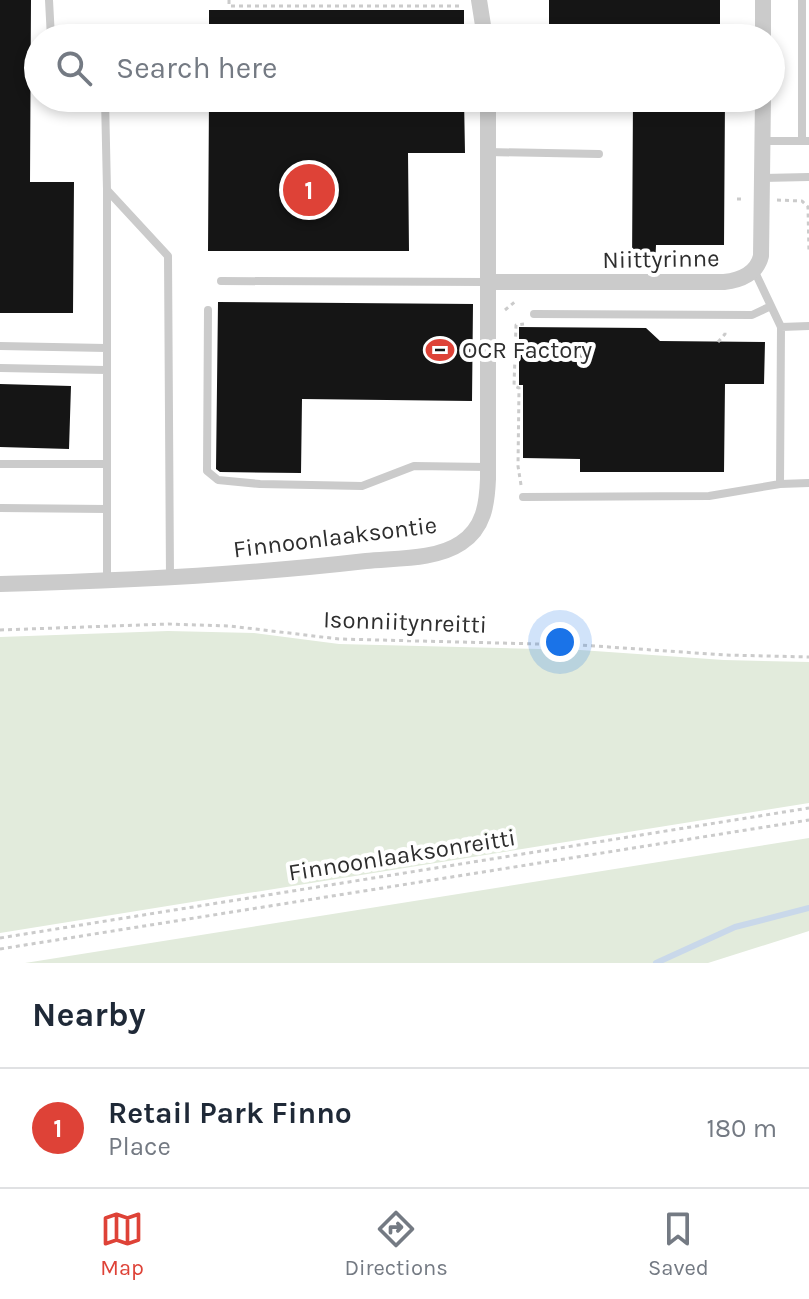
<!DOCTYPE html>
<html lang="en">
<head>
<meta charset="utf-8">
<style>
  :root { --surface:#fff; --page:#f6f6f7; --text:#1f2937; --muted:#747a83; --line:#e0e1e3; --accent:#de4237 }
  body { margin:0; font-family:Karla,sans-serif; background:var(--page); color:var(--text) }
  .you { position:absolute; left:560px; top:642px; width:28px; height:28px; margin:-20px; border:6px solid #fff; border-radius:50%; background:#1a73e8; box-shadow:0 0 0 12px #1a73e833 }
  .badge { display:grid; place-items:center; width:52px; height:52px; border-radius:50%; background:var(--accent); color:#fff; font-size:26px; font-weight:700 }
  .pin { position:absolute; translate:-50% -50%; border:4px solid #fff; box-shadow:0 2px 8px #0006 }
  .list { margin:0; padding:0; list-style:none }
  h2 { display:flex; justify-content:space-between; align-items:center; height:104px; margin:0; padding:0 32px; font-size:34px }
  h2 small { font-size:26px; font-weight:400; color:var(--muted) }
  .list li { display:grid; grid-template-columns:52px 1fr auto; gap:24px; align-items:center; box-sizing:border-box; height:120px; padding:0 32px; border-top:2px solid var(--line) }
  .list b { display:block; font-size:30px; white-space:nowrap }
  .list p { margin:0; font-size:26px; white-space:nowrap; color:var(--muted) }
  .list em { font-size:26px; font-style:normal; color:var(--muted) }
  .icon { flex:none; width:44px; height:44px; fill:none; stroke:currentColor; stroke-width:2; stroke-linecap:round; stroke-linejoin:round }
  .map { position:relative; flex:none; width:809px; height:963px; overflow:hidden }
  .search { position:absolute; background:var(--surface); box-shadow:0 4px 12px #0003; left:24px; right:24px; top:24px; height:88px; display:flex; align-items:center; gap:20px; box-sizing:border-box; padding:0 28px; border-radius:44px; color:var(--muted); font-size:30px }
  .sheet { height:224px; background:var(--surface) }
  nav { display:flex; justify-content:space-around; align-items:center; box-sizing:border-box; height:112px; border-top:2px solid var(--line); background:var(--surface); font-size:22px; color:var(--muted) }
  nav a { display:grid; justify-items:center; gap:4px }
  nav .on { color:var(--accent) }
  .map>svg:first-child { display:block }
  .green { fill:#e2ebdc }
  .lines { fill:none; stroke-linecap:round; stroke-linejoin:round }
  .stream { stroke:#c9d8ea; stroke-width:6 }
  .building { fill:#151515 }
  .path { stroke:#cbcbcb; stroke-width:3; stroke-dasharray:4 4; stroke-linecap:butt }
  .lane { stroke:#cbcbcb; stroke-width:8 }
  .street { stroke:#cbcbcb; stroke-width:16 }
  .labels { text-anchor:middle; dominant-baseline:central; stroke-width:8; stroke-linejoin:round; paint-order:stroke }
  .street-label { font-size:24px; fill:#2e2e2e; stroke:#fff }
  .poi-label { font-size:24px; fill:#2e2e2e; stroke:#fff; text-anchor:start }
</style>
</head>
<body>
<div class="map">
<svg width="809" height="963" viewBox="0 0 809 963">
  <rect width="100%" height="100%" fill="#fff"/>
  <path class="green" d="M168,631l86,2 85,11 241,6 144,10 85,2v141l-809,130v-296z
    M809,838v93l-101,32h-683z"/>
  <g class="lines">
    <path class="stream" d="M656,963l79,-36 74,-19"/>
  </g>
  <path class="building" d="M0,0h31l-1,182h44l-1,131h-73z
    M549,0h171v38h-171z
    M209,10h255v28h-255z
    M209,98h255l1,55h-57l1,98h-201z
    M633,98h92l-1,147h-68l-1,24h-23z
    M218,302l255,2 -1,97 -170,-2 -1,74 -81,-1 -4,-3z
    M519,327l127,1 14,13 105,1 -1,42h-39l-1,88h-144v-13l-57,-1v-73h-4z
    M0,384l71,2 -2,63 -69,-2z"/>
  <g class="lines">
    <path class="path" d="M229,0v6h234
      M737,199h8
      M777,200l25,1 6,6 1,46
      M505,310l12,-10
      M718,342l7,-8v-5
      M521,485l-3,-19 1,-78 -5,-2 2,-61 8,-1
      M0,630l168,-6 62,2 109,13 241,6 145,10 84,2
      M0,938l809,-130
      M0,949l809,-129"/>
    <path class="lane" d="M49,0l2,38
      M802,0v141
      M105,98l2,92 61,66 2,321
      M763,141h46
      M488,152l111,2
      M763,178l46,-1
      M107,190v389
      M221,281l267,1
      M208,310l-1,161 11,9 42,4 102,2 52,-20 73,1
      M534,314l218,1 19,-9
      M781,327l28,-1
      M0,346l106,2
      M0,368l106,2
      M0,464h106
      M780,484l29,-1
      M523,497l186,-1 71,-12 1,-157 -27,-57
      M0,508l107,1"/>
    <path class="street" d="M479,0l6,38
      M763,38v-38
      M488,282h236c17,-2 33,-9 37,-26l2,-158
      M0,584c122,-3 245,-9 366,-23 29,-3 70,-1 95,-18 23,-15 26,-39 27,-64v-381"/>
  </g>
  <defs>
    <symbol id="stadium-bare" viewBox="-9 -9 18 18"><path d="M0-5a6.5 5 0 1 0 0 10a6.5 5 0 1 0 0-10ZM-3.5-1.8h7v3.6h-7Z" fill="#de4237" stroke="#fff" stroke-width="2.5" paint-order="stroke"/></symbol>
  </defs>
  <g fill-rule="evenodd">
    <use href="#stadium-bare" x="420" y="330" width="40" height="40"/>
  </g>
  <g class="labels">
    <g class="street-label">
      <text transform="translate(661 259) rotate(-1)">Niittyrinne</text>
      <text transform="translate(335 537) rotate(-7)">Finnoonlaaksontie</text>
      <text transform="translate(405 622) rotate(2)">Isonniitynreitti</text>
      <text transform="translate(402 855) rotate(-9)">Finnoonlaaksonreitti</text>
    </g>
    <g class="poi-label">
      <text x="462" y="350">OCR Factory</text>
    </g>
  </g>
</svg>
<div class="you"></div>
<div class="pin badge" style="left:309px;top:190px">1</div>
<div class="search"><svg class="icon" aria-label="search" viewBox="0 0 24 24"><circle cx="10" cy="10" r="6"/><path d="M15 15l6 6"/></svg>Search here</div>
</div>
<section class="sheet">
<h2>Nearby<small></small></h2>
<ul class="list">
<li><span class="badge">1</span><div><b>Retail Park Finno</b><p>Place</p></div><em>180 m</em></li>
</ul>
</section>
<nav>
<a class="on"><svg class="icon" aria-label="map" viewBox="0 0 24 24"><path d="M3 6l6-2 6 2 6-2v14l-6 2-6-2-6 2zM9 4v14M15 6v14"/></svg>Map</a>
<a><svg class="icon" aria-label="directions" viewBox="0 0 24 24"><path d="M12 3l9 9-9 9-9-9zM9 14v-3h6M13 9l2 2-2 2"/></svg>Directions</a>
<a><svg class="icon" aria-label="saved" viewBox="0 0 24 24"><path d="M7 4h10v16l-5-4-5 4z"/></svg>Saved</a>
</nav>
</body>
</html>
